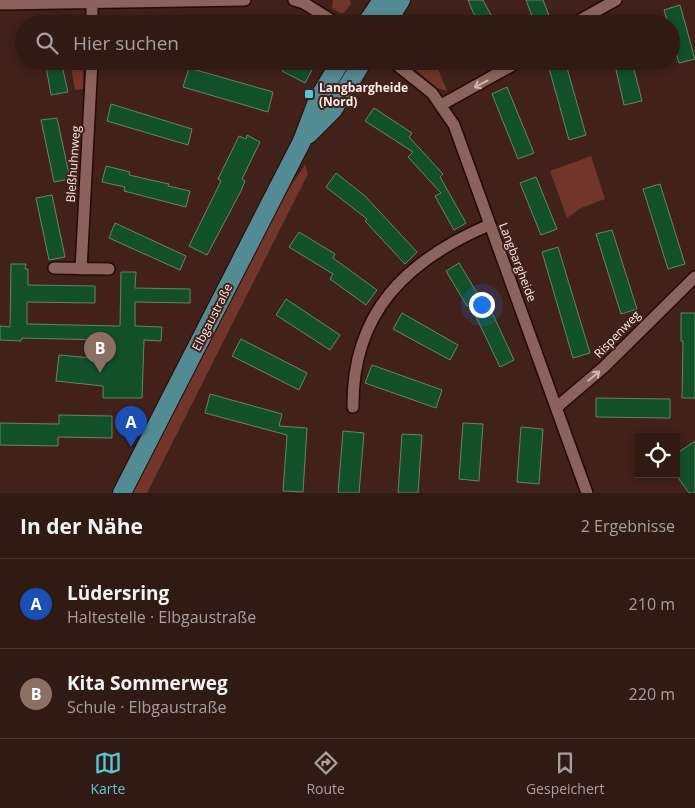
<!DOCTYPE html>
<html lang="de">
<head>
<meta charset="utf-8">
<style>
  :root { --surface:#311914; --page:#3d2622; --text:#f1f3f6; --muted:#a8a0a0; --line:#4c3834; --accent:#56c9e0 }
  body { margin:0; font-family:"Open Sans",sans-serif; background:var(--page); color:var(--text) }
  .controls { position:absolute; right:15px; bottom:15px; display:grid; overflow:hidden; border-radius:0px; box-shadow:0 2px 8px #0003 }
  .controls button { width:45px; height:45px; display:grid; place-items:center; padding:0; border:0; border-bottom:1px solid var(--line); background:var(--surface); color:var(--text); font:25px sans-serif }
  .you { position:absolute; left:481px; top:304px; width:18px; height:18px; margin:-12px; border:4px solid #fff; border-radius:50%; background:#1a73e8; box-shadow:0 0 0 8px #1a73e833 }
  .badge { display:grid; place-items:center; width:32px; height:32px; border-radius:50%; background:var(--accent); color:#fff; font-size:16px; font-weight:700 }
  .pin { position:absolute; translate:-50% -41px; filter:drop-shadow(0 1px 2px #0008) }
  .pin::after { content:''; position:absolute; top:26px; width:18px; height:15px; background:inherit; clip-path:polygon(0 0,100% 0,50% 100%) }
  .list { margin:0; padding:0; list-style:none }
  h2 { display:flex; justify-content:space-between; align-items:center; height:65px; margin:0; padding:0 20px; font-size:21px }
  h2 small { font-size:16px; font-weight:400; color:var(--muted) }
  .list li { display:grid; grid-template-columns:32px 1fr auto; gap:15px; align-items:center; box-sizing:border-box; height:90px; padding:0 20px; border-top:1px solid var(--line) }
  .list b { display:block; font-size:19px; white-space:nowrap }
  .list p { margin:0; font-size:16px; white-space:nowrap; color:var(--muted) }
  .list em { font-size:16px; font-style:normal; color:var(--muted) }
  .icon { flex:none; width:28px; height:28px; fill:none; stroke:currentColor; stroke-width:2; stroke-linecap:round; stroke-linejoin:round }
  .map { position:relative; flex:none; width:695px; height:493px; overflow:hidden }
  .search { position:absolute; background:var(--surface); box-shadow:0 2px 8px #0003; left:15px; right:15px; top:15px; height:55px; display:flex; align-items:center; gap:12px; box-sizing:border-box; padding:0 18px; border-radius:28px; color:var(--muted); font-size:19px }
  .sheet { height:245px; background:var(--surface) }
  nav { display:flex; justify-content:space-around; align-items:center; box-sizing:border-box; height:70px; border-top:1px solid var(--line); background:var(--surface); font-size:14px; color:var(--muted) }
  nav a { display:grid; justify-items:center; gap:2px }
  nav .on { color:var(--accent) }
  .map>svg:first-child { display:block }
  .green { fill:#71352a }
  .building { fill:#12502b; stroke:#65856d }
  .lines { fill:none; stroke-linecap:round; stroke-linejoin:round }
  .street-casing { stroke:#260905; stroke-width:14 }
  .primary-casing { stroke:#260905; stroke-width:20 }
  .street { stroke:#8a645c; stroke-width:11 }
  .primary { stroke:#538b94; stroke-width:18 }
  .oneway { stroke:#d0b6af }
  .poi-dot { fill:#56c9e0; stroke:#41211a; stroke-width:2 }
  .labels { text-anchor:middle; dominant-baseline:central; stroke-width:4; stroke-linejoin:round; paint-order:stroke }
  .poi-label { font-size:12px; font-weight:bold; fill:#feece7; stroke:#41211a; text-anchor:start }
  .street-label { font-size:12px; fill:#feece7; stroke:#41211a }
</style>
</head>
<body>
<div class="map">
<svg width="695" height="493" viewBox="0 0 695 493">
  <rect width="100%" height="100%" fill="#41211a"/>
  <path class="green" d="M333,0h17l1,4 -7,9h-4l-8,-5z
    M70,61h13v28l-8,1z
    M405,61h30l12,30 -10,-3z
    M591,156l14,43 -24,9 -14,10 -17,-47z
    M305,165l3,9 -161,319h-15l139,-278z"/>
  <path class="building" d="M468,0h15l13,24h-18z
    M526,0h17l7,18 -15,6z
    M680,5l15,54 -16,4 -8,-27v-12h-3l-4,-14z
    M45,61h16l7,31 -17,3z
    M287,61h30l-12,22 -23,-12z
    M547,61h18l21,74 -17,5z
    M614,61h18l10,40 -18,4z
    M189,68l84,24 -5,20 -85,-25z
    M507,87l27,66 -16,6 -26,-65z
    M111,104l81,25 -4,16 -81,-24z
    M374,108l38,25 -3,4 34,37 -3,3 26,46 -12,7 -19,-34 6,-3 -33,-36 5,-5 -48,-31z
    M57,118l13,61 -16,3 -13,-62z
    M247,135l13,7 -18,37 3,2 -4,10 -34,64 -18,-9 32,-65 -3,-2 21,-43 7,3z
    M106,166l24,6 -1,3 40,9 -1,2 22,5 -4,16 -62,-16 1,-4 -23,-5z
    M336,173l29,23 52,56 -12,12 -40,-43 2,-2 -41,-32z
    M536,177l21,52 -16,6 -21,-52z
    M660,184l25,80 -17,5 -25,-80z
    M52,195l13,62 -16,3 -13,-62z
    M115,223l71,33 -6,14 -71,-32z
    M612,230l25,79 -16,5 -25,-80z
    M299,232l36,22 -2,4 44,32 -11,15 -36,-26 3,-5 -44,-27z
    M558,247l32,106 -17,5 -31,-106z
    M459,263l26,43 3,-2 26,56 -14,7 -30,-63 -3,2 -21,-35z
    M11,264h15l-1,5h3v16l67,1v17l-68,-1v22l93,2 1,-54h15l-1,16 55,1v14l-55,-1v24l27,1 -1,14 -17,-1 -2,58h-39v-12l-47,-5 3,-26 44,4v-19l-81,-2 -1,3 -21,-1v-14l10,1z
    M286,299l54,36 -10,15 -54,-35z
    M402,313l56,32 -8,15 -57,-31z
    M681,313h14v85h-13l1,-57h-2z
    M241,339l66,34 -8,17 -67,-34z
    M372,365l70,25 -6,18 -71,-25z
    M210,394l72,20 -3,12 28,2 -4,64 -20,-1 4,-56 -82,-22z
    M596,398l74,1v19l-74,-1z
    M59,415l53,1v22l-54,-1v9l-58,-1v-22l59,1z
    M463,423l20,1 -4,57 -20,-2z
    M521,427l22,2 -4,55 -22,-2z
    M343,431l21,2 -5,60h-21z
    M402,434l20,1 -4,58h-20z
    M695,441v52h-6l-13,-18v-21z"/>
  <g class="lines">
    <defs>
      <path id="street" d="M294,0l10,3 33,21
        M92,3v21
        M0,4l245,-4
        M573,24l43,-24
        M392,61l40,32 22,32 133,368
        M441,105l79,-44
        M54,268l55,1
        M81,269l11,-208
        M353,407c-1,-95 54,-147 136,-182
        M557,407l47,-40 91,-90"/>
      <path id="primary" d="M366,24l16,-24
        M386,24l15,-24
        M308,135l25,-25 30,-49
        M122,493l180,-352 16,-42 23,-38"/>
    </defs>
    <use href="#street" class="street-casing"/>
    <use href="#primary" class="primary-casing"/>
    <use href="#street" class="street"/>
    <use href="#primary" class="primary"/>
  </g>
  <defs><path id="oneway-shaft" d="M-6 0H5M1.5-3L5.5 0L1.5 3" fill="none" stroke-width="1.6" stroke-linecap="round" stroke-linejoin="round" transform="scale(1.25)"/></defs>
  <g class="oneway">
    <use href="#oneway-shaft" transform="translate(481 84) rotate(152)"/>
    <use href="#oneway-shaft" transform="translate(594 376) rotate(-40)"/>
  </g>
  <rect class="poi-dot" x="304" y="89" width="10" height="10" rx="2.5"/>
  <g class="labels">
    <g class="poi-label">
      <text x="319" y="87">Langbargheide<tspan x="319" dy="14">(Nord)</tspan></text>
    </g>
    <g class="street-label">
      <text transform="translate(73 164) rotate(-86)">Bleßhuhnweg</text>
      <text transform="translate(518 262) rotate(69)">Langbargheide</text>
      <text transform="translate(212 317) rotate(-63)">Elbgaustraße</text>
      <text transform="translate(617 334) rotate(-46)">Rispenweg</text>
    </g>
  </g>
</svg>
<div class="controls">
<button><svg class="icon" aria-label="locate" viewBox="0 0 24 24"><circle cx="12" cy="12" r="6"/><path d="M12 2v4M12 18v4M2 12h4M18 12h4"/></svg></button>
</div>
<div class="you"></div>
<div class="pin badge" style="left:131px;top:447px;background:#1a4fb4">A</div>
<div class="pin badge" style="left:100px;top:373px;background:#8d6e63">B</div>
<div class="search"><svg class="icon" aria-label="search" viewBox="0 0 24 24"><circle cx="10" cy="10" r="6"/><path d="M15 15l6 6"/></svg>Hier suchen</div>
</div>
<section class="sheet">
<h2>In der Nähe<small>2 Ergebnisse</small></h2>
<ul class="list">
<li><span class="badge" style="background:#1a4fb4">A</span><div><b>Lüdersring</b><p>Haltestelle · Elbgaustraße</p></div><em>210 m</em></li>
<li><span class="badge" style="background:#8d6e63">B</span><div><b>Kita Sommerweg</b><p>Schule · Elbgaustraße</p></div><em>220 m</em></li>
</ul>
</section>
<nav>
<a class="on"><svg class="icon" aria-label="map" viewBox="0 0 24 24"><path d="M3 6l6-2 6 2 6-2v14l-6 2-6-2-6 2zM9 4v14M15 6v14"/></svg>Karte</a>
<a><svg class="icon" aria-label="directions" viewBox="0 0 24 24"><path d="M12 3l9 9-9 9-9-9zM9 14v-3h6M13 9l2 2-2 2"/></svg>Route</a>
<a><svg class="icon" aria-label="saved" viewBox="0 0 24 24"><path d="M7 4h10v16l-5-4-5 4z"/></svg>Gespeichert</a>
</nav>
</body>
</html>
